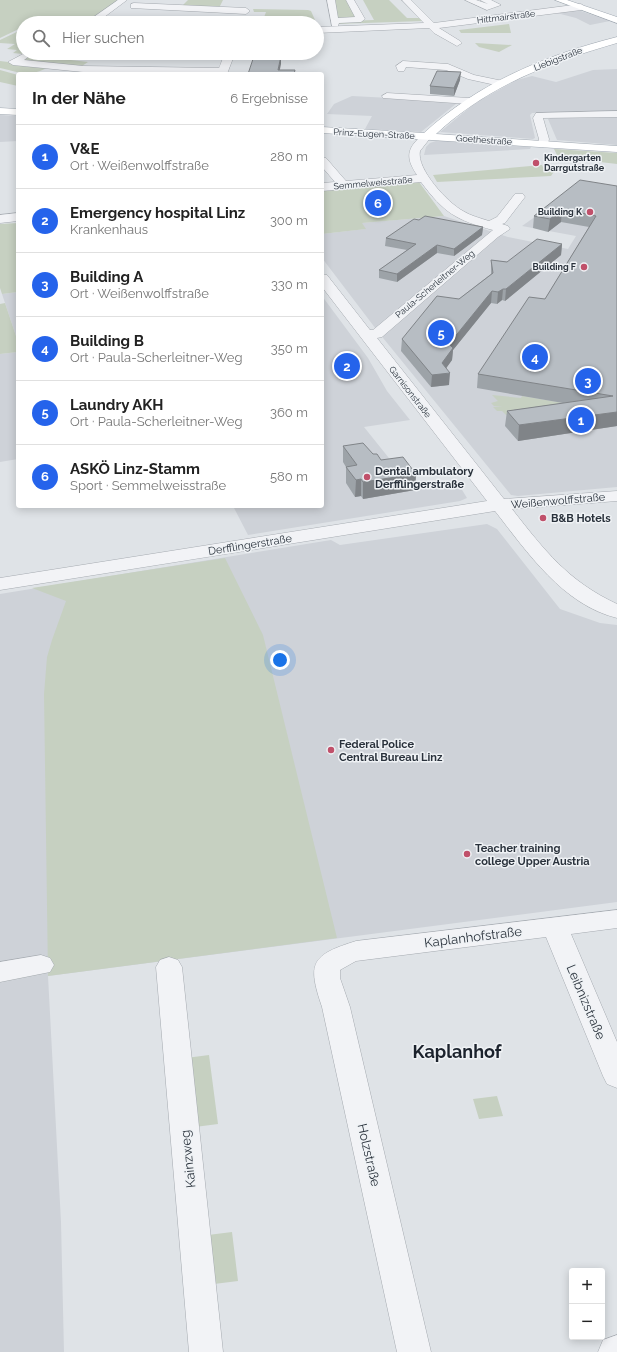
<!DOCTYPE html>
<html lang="de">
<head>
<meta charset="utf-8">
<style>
  :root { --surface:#fff; --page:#f2f2f2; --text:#222; --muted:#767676; --line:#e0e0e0; --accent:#2563eb }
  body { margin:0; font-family:Raleway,sans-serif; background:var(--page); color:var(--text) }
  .controls { position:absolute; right:12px; bottom:12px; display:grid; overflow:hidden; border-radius:4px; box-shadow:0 2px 10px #0003 }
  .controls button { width:36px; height:36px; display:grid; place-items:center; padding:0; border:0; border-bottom:1px solid var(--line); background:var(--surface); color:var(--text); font:20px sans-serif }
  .you { position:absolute; left:280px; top:660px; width:14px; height:14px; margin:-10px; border:3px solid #fff; border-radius:50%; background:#1a73e8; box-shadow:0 0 0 6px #1a73e833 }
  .badge { display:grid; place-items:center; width:26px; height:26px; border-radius:50%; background:var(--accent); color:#fff; font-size:13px; font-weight:700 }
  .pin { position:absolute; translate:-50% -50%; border:2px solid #fff; box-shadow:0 1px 4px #0006 }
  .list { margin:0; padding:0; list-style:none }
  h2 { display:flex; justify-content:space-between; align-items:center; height:52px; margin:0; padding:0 16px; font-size:17px }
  h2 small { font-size:13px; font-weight:400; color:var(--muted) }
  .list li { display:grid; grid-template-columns:26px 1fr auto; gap:12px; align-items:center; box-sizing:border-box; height:64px; padding:0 16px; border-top:1px solid var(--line) }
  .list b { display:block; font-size:15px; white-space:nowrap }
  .list p { margin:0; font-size:13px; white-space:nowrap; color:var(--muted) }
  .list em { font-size:13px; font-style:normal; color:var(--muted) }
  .icon { flex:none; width:22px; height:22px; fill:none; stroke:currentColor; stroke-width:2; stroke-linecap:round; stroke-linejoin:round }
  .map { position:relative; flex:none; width:617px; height:1352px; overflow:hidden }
  .search { position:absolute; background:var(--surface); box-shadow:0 2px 10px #0003; left:16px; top:16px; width:308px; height:44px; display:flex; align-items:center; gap:10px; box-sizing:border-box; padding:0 14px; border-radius:22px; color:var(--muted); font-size:15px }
  .panel { position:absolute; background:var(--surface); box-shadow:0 2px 10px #0003; left:16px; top:72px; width:308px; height:436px; border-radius:4px }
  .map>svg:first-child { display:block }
  .built { fill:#ced2d8 }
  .green { fill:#c6d0c1 }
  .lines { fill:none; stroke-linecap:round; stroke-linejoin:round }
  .minor-casing { stroke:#a5aab0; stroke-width:1 }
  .major-casing { stroke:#a0a8b1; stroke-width:1 }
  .minor { fill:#f2f3f6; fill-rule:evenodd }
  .major { fill:#fff; fill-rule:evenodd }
  .wall { fill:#9da3a8 }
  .shaded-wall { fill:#808488 }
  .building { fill:#b7bdc3; stroke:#808488 }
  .poi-dot { fill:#c0506a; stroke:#eff2f5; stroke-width:1.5 }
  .labels { text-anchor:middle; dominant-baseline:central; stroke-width:3; stroke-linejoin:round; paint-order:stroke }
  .far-street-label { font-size:9px; fill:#2a323c; stroke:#eff2f5 }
  .far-poi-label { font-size:9px; font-weight:bold; fill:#2a323c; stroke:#eff2f5; text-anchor:end }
  .poi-label { font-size:11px; font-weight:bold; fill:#2a323c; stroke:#eff2f5; text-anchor:start }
  .street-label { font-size:11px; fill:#2a323c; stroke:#eff2f5 }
  .near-street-label { font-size:13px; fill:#2a323c; stroke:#eff2f5 }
  .near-district-label { font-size:18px; font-weight:bold; fill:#1c232d; stroke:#eff2f5 }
</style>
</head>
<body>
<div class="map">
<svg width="617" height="1352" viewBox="0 0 617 1352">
  <rect width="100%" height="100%" fill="#dfe3e7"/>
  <path class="built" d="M578,10l32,11 -20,4 -14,-7 -23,-6z
    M617,69v43l-85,1 -2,2 5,23 -2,1 -93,-7 35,-29 42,-23 15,-4 24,6 37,-12z
    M352,96l95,5 10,2 -36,29 -56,-3 7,-13 -45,-2 7,-10z
    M0,115l18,1v25l-18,1z
    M617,116v29l-60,-5 -9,-21 5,-2z
    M436,141h8l87,6 -1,2 -106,6 2,-8 4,-4z
    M617,193v294l-99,9 -7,-1 -132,-162 -57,-75v-24l43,-5 -4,-6 83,-7 64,21 60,12 8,-13 -54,-10 24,-17z
    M18,292v50l-16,-48z
    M322,296l46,62 19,33 23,29 -46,7 49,61 43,-8 11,18 -7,3 -212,34 -15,-29h89z
    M18,352v107l-18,3v-108z
    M487,524l10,5 63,80 40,14 17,2v277l-569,74 13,246 3,130h-64v-758l331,-54 9,5z"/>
  <path class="green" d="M0,0h117c-20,31 -47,23 -81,23l6,-3c-5,-1 -12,3 -19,3v4l-23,11z
    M188,0h35l-4,8h-39z
    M333,0h14l11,18h-20z
    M363,0h26l18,18h12l4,3 -87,3 7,-3 31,-1z
    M253,9l55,1 3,1 4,9 -38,-1v1h-14l3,-8h-12z
    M509,24l2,9h-50l-2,-3z
    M23,29v24h47l-8,6 26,3 -6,4 -62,-5 12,-6 -19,-2 4,-3 -10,-1 8,-5 -15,-1v-3z
    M475,43l37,2 -13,7 -20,-5z
    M0,61l49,6c-22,11 -26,6 -49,1z
    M0,70l18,5v11l-18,-4z
    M554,149l63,4v11l-59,-7z
    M542,165l1,2 12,3 -4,6 -114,6 -4,-7z
    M419,182l25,34 -82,7 4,6 -44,5v-43z
    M18,223v69l-16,2 -2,-6v-64z
    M5,303l13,39v10l-18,2v-50z
    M492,395l29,3 1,-2 59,10 -67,9h-8l-4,-4h-5l-4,-4 10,-1h-9l-3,-3 7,-2z
    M225,558l38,77 74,303 -289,38 -4,-282 3,-37 5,-17 14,-39 -34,-13z
    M209,1055l9,69 -23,3 -9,-69z
    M497,1096l6,20 -24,3 -6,-20z
    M232,1232l6,49 -24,3 -6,-49z"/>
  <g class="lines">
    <defs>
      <path id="minor" d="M118,0h9l-28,21 1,2h-9v-4z
        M327,0h8l3,18 17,-1 -9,-17h8l11,19 -4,3 -22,1 -1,3h-6z
        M402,0h9l23,23 147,-19 4,3 -4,3 -142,18 21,13 2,2 -5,3 -23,-13 -5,-5 -112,5v-6l107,-4z
        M465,0h11l12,4 -8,-4h11l10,5 -14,5z
        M134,3l112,5 4,3 -4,3 -115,-6v-4z
        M225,53h10l-8,21 -144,-2 -70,-7 -5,-3 15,-8 5,3 -4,3 59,6 136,2z
        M403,61l45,3 26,11 29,6 2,2 -5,3 -32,-7 -22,-9 -40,-3 -2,4h-6l-2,-5z
        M387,93l82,5 5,3 -5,3 -86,-6 -1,-2z
        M617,111v6l-74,1 6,21 -1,5 -5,3 -5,-3 1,-5 -6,-21 3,-5z
        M426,134l5,3 -11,14c-4,18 28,52 43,60 8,5 17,7 26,10l8,-4 18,-23h8l2,3 -20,26 -3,1 6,2 2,3 -12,8 -116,100 -5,1 127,161 113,-8v10l-105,8c33,42 56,72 105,95v14c-54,-13 -90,-66 -122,-107l-495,79v-12l487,-77 -165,-214v-13l5,1 43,55h3l120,-100c-37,-10 -49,-17 -72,-48l-99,9v-8l13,-1 -13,-15v-10l4,1 20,23 71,-6c-8,-12 -12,-22 -1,-34 3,-3 5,-6 10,-7z
        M18,213v8l-18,2v-8z
        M617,910v18l-46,6 46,108v46l-10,-4 -4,-8 -57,-139 -190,24 -16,9v8l10,29 81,345h-34l-75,-345c-15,-44 -11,-52 34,-66z
        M41,955l9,3 4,7 -4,7 -50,10v-20z
        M169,957l9,3 4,7 41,385h-34l-33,-385 4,-7z
        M617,1335v17h-19l5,-12z"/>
      <path id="major" d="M555,0h12l50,17v6z
        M617,37v6c-66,19 -130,43 -181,91l181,12v6l-295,-19v-6l102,6c54,-50 122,-78 193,-96z
        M0,108l18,1v6l-18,-1z"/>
    </defs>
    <use href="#minor" class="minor-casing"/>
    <use href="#major" class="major-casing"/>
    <use href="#minor" class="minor"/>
    <use href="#major" class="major"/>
  </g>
  <path class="wall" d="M460,80l-6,16 -24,-2v-8z
    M617,186v240l-99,15 -13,-15 2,-15 56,-8 -86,-15 1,-14 67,-75 44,-72 -28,-5 -13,10 -15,-4 1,-12z
    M419,220l64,7 -1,8 -28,21 -17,-3 -40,29 -18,-4v-8l28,-20 -22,-4 1,-8z
    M562,244l-1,11 -56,46 -3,-1 -5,4 -6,-1 -38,47 -1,10 -6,8 3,17 -18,2 -30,-36 1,-12 57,-40 32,-25v-14l16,2z
    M343,446l30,8 8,6 35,14 -1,16 -52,9 -2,-3 -6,1 -9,-14v-16l-3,-5z"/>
  <path class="shaded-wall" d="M281,56v8l-2,10 -1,-4z
    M461,72l-1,8 -6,16v-8z
    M562,209l-1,13 -13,10 2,-13z
    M483,227l-1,8 -28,21v-7z
    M562,244l-1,11 -56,46 1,-12z
    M437,245v8l-40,29v-8z
    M503,289l-1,11 -5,4 1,-12z
    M492,291l-1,12 -38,47 -1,10 -10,14 8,-1 -1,12 -18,2 1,-12 10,-12 7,-19z
    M617,412v14l-99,15 1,-16z
    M416,474l-1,16 -52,9v-17z
    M361,479v17l-6,1 1,-17z"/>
  <path class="building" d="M254,56h27l-3,14h17l-1,4h-46z
    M437,71l24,1 -7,16 -24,-2z
    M580,180l37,6v226l-98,13 -12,-14 106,-15 -135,-22 51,-77 16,2 51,-83 -34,-7 -12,10 -16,-3z
    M425,216l58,11 -29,22 -17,-4 -40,29 -18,-4 37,-26 -30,-6 28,-19 5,1z
    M537,239l25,5 -56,45h-3l-5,3 -6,-1 -43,53 4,4 -11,15 8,10 -18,2 -30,-36 35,-43 22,3 34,-26 -2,-13 16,2z
    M363,443l10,11h4l4,6 22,-3 13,17 -53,8 -2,-3 -5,1 -10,-13 11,-2 -14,-19z"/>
  <g class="poi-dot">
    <circle cx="536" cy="163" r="4"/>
    <circle cx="590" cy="212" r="4"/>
    <circle cx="584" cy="267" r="4"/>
    <circle cx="367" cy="477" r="4"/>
    <circle cx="543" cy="518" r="4"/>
    <circle cx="331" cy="750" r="4"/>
    <circle cx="467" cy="854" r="4"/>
  </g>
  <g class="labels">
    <g class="far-street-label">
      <text transform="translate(506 17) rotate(-7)">Hittmairstraße</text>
      <text transform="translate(558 59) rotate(-21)">Liebigstraße</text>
      <text transform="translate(374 134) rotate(3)">Prinz-Eugen-Straße</text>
      <text transform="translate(484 140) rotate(4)">Goethestraße</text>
      <text transform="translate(373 183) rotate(-5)">Semmelweisstraße</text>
      <text transform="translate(435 284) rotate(-40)">Paula-Scherleitner-Weg</text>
      <text transform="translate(410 392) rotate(52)">Garnisonstraße</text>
    </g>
    <g class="far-poi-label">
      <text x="544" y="158" text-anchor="start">Kindergarten<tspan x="544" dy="10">Darrgutstraße</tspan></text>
      <text x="582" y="212">Building K</text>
      <text x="576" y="267">Building F</text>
    </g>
    <g class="poi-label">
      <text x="375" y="471">Dental ambulatory<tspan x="375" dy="13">Derfflingerstraße</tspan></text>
      <text x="551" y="518">B&amp;B Hotels</text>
      <text x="339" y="744">Federal Police<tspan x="339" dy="13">Central Bureau Linz</tspan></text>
      <text x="475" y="848">Teacher training<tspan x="475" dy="13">college Upper Austria</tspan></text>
    </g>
    <g class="street-label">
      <text transform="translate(558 501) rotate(-5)">Weißenwolffstraße</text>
      <text transform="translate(250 545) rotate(-9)">Derfflingerstraße</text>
    </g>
    <g class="near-street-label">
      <text transform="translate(473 937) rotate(-7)">Kaplanhofstraße</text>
      <text transform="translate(586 1002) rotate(67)">Leibnizstraße</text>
      <text transform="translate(369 1155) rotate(77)">Holzstraße</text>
      <text transform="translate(188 1159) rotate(-96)">Kainzweg</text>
    </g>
    <g class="near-district-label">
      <text x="457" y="1051">Kaplanhof</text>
    </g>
  </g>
</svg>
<div class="controls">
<button>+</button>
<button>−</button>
</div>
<div class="you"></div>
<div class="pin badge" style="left:581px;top:420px">1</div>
<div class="pin badge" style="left:347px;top:366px">2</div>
<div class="pin badge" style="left:588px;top:381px">3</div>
<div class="pin badge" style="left:535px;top:357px">4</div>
<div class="pin badge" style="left:441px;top:333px">5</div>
<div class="pin badge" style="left:378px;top:203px">6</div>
<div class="search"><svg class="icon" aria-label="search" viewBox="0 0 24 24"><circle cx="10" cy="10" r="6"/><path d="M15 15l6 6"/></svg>Hier suchen</div>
<section class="panel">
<h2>In der Nähe<small>6 Ergebnisse</small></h2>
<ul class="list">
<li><span class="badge">1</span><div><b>V&amp;E</b><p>Ort · Weißenwolffstraße</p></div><em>280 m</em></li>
<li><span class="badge">2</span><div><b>Emergency hospital Linz</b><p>Krankenhaus</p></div><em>300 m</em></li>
<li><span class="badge">3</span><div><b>Building A</b><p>Ort · Weißenwolffstraße</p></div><em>330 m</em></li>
<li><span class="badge">4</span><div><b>Building B</b><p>Ort · Paula-Scherleitner-Weg</p></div><em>350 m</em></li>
<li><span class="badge">5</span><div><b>Laundry AKH</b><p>Ort · Paula-Scherleitner-Weg</p></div><em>360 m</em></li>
<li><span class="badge">6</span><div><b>ASKÖ Linz-Stamm</b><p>Sport · Semmelweisstraße</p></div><em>580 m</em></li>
</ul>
</section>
</div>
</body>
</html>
